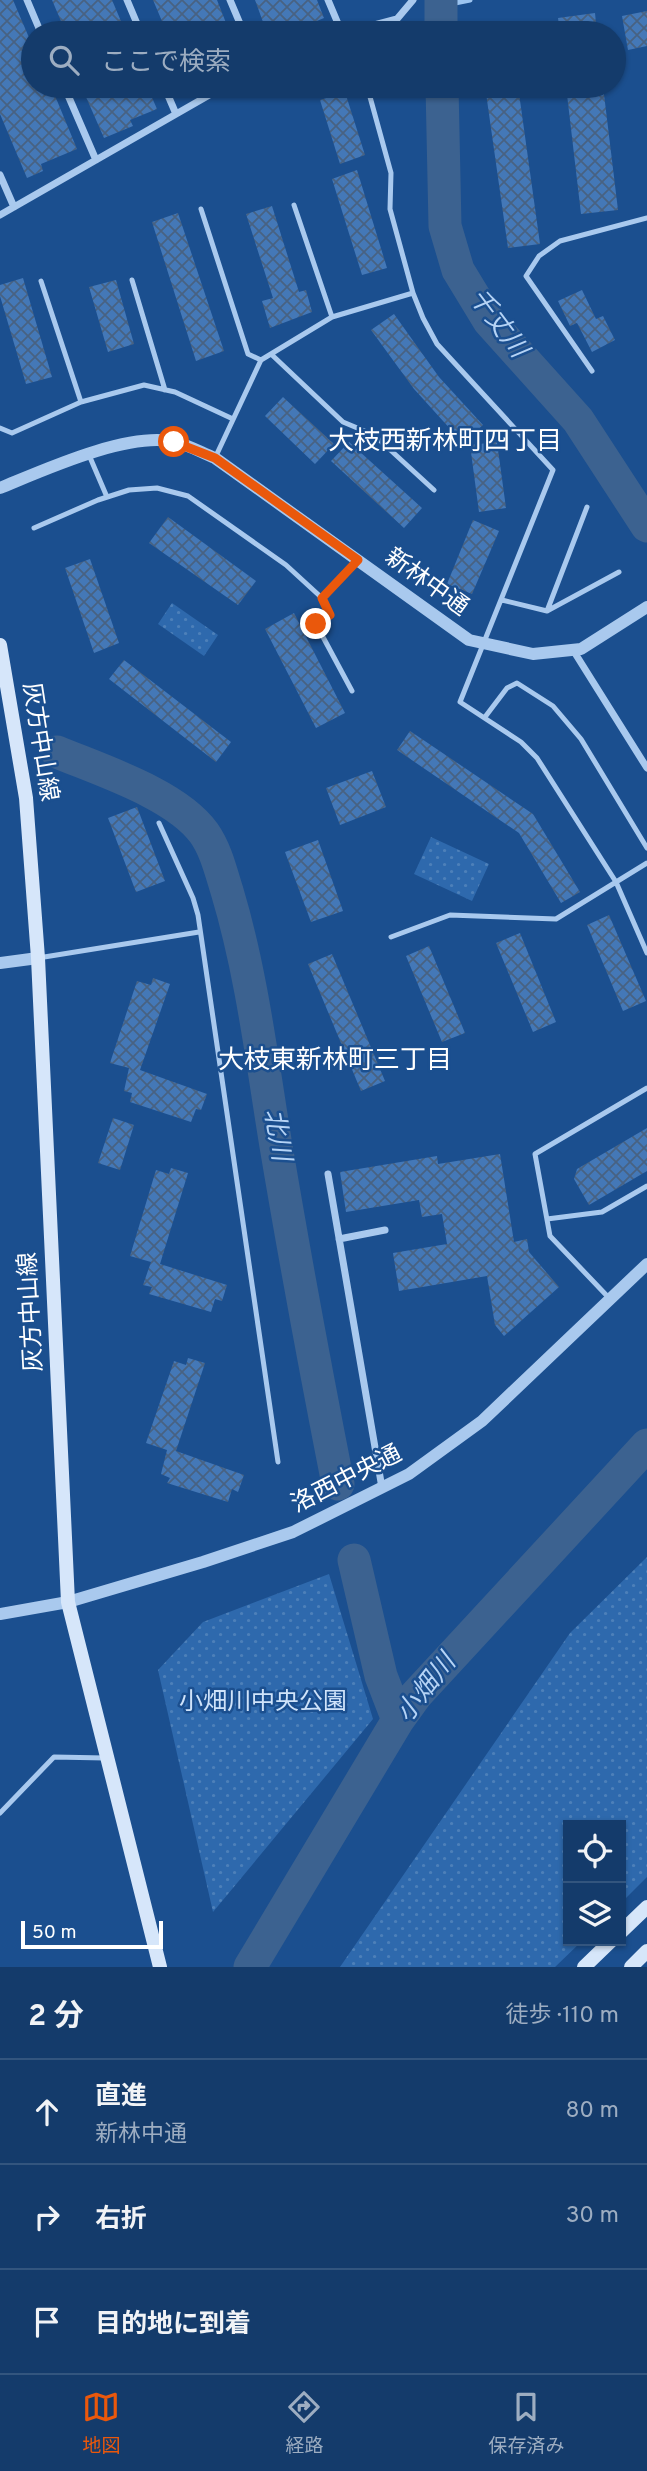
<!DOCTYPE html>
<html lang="ja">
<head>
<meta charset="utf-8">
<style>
  :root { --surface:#143b6b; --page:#214673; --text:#f1f3f6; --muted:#9dadc1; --line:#33557e; --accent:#ea580c }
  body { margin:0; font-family:Overpass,"Noto Sans JP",sans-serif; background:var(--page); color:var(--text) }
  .controls { position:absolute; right:21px; bottom:21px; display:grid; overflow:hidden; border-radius:0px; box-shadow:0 2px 5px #0004 }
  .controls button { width:63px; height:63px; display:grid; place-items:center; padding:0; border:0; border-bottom:2px solid var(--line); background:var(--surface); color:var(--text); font:35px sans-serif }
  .scale { position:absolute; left:21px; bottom:18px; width:142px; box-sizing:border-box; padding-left:7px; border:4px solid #fff; border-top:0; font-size:19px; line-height:24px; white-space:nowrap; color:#fff; -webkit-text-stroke:5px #1b4f8f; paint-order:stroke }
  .stop { position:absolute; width:21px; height:21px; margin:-16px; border:5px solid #ea580c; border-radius:50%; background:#fff }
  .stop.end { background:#ea580c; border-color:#fff; box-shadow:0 2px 7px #0008 }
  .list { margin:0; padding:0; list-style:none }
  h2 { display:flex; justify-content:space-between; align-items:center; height:91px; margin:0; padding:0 28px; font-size:30px }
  h2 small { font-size:23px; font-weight:400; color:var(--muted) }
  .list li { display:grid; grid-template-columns:46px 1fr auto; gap:21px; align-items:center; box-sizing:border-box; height:105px; padding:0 28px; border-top:2px solid var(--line) }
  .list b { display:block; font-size:26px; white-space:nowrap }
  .list p { margin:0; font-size:23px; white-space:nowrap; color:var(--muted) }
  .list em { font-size:23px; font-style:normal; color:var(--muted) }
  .icon { flex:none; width:38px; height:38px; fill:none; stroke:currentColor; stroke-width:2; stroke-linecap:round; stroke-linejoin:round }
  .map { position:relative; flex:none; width:647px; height:1967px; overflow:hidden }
  .search { position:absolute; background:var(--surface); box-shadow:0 2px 5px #0004; left:21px; right:21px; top:21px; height:77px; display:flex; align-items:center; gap:18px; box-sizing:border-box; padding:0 24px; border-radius:38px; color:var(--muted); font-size:26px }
  .sheet { height:406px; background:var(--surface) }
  nav { display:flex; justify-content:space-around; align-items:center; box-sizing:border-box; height:98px; border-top:2px solid var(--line); background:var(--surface); font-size:19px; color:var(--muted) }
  nav a { display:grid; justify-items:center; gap:4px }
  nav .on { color:var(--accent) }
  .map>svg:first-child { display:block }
  .park { fill:url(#park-dots) }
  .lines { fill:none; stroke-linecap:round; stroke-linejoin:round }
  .stream { stroke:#9cc4f0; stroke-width:5 }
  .river { stroke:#3c6290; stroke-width:33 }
  .building { fill:url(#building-cross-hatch) }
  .service { stroke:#a9c9ee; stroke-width:5 }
  .minor { stroke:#a9c9ee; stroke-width:7 }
  .tertiary { stroke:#a9c9ee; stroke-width:12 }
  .secondary { stroke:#d6e6fa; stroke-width:14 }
  .route { stroke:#ea580c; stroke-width:9 }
  .labels { text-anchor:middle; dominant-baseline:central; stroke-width:5; stroke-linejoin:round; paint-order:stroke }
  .street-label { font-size:24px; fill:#fff; stroke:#1b4f8f }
  .park-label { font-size:24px; fill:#cfe3fa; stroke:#1b4f8f }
  .water-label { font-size:26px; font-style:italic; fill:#b5d3f5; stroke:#1b4f8f }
  .neighbourhood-label { font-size:26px; fill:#fff; stroke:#1b4f8f }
</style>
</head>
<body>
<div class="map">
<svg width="647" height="1967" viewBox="0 0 647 1967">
  <defs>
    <pattern id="park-dots" width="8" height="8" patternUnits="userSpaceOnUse" patternTransform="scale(1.75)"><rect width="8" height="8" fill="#2e69ad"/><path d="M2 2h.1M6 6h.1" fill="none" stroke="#4d80b9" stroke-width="1.8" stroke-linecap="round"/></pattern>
    <pattern id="building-cross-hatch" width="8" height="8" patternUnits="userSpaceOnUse" patternTransform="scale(1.75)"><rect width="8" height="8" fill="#4478b7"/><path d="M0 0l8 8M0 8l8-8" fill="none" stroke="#486282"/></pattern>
  </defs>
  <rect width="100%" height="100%" fill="#1b4f8f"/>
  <path class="park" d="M172,603l46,32 -14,21 -46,-32z
    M431,837l58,27 -17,37 -58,-27z
    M647,1557v320l-26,26v-78h-53v116h14l-27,26h-215l230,-334z
    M329,1574l44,145 -160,193 -55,-242 45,-48z"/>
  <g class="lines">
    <path class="stream" d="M440,6l30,-6"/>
    <path class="river" d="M441,0v33
      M442,86l3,140 13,44 31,51 89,99 69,106
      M57,752c43,18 119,42 147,81 12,17 17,39 23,58 25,83 35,170 49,255 19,113 40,226 62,338
      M354,1560l27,116 17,44
      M250,1967l148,-247 18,-25 231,-250"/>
  </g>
  <path class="building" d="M0,0h13l20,47v39h18l26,63 -36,15 2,7 -16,7 -27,-64z
    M52,0h60l14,33h-60z
    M153,0h64l13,33h-63z
    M255,0h62l7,18 -36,15h-21z
    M647,11v35l-19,4 -6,-34z
    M595,13l2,20h-37l-2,-15z
    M88,86h59l10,23 -27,11 3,6 -29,12 -18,-41 5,-3z
    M485,86h33l22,158 -32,4z
    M566,86h37l15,124 -37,4z
    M345,92l20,63 -25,9 -20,-64z
    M357,170l30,98 -25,7 -30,-96z
    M272,206l27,86 7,-2 6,22 -42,16 -8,-27 11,-3 -27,-84z
    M178,213l46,138 -28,10 -44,-139z
    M23,278l29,99 -26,7 -26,-88v-11z
    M116,280l18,64 -26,8 -19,-65z
    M582,290l14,29 7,-3 12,24 -23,12 -15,-29 -7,3 -12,-25z
    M394,314l45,63 44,48 -20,18 -49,-54 -43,-59z
    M283,397l51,47 -19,20 -50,-48z
    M349,442l73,66 -18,20 -73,-67z
    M497,442l9,66 -27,4 -9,-67z
    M168,517l88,64 -18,24 -89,-62z
    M473,520l26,11 -27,63 -25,-10z
    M90,559l29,84 -25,10 -29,-85z
    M294,613l51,100 -29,15 -51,-99z
    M124,660l107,82 -15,20 -107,-83z
    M410,731l123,83 47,78 -19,11 -42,-70 -122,-83z
    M372,771l14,36 -46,18 -14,-37z
    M137,807l28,74 -29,11 -28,-74z
    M318,840l25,71 -32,11 -26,-70z
    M609,915l37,86 -23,10 -36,-86z
    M520,933l36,89 -23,10 -37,-89z
    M429,946l36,87 -23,9 -36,-86z
    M332,954l53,127 -24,10 -53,-127z
    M153,978l17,6 -30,86 67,24 -6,16 -5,-1 -5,13 -61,-20 2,-9 -8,-2 5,-23 -19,-5 27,-82 14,4z
    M113,1118l21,7 -14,45 -22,-7z
    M647,1128v43l-58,34 -15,-26 3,-10z
    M500,1154l14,88 13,-3 2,13 30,35 -55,49 -9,-11 -8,-49 -88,15 -6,-38 54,-9 -5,-30 -20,3 -3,-17 -73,12 -6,-40 97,-16 1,8z
    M171,1168l17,5 -28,91 67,21 -5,16 -7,-2 -4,13 -62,-18 3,-7 -9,-2 8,-23 -21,-6 26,-86 13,4z
    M188,1358l17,5 -29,88 68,24 -6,17 -6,-3 -4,13 -61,-19 3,-5 -9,-4 6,-24 -21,-7 28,-82 12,4z"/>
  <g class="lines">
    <path class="service" d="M367,86l24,87 -1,36 23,84 10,25 14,26 116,126 -93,232 61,40 16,16 79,124 31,71
      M294,205l38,112
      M201,209l47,145 13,6
      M132,280l33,110
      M41,281l40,121
      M271,354l72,68 31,13 60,55
      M592,371l-66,-95 13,-20 21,-15 87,-23
      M0,428l12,5 69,-31 63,-17 31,7 58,27
      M89,455l18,42
      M215,458l46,-98 71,-43 81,-24
      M34,528l64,-28 31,-10 28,-2 31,8 98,69 36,33 8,17 -14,9 36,67
      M322,598l35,-38
      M502,600l45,11 72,-39
      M547,611l40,-104
      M485,717l22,-29 10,-5 36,23 28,33 66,109
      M159,823l34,75 5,17 80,547
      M391,937l59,-22 106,4 91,-56
      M38,958l161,-26
      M547,1219l55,-7 45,-26
      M610,1299l-60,-63 -15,-82 112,-66
      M0,1813l54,-56 51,1"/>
    <path class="minor" d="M27,0l14,33
      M127,0l14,33
      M230,0l14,33
      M328,0l14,33
      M344,33l53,-14 16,-19
      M64,86l32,74
      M164,86l12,28
      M0,175l14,32
      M0,215l225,-129
      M573,650l74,118
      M328,1174l54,314
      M339,1239l46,-9"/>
    <path class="tertiary" d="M0,488c44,-18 129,-57 175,-46 14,3 27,11 40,16l254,182 64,14 48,-5 66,-42
      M0,963l38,-5
      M0,1614l68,-12 135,-40 90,-30 116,-58 73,-53 165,-157"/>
    <path class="secondary" d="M0,645l26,153 12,160 30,644 92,365
      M621,1932l26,-25
      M584,1967l27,-26
      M631,1967l16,-16"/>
  </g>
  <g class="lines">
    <path class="route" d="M174,442l41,16 143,102 -36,38 8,17 -14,9"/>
  </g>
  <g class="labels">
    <g class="street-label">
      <text transform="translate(426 583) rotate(36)">新林中通</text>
      <text transform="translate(39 742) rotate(81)">灰方中山線</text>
      <text transform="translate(32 1312) rotate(-93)">灰方中山線</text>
      <text transform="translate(347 1480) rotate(-27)">洛西中央通</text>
    </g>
    <g class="park-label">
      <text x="263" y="1703">小畑川中央公園</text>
    </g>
    <g class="water-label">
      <text transform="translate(497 324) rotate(53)">千丈川</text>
      <text transform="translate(276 1135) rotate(80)">北川</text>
      <text transform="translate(427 1689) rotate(-52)">小畑川</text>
    </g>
    <g class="neighbourhood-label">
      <text x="445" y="442">大枝西新林町四丁目</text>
      <text x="335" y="1061">大枝東新林町三丁目</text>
    </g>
  </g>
</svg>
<div class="controls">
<button><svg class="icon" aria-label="locate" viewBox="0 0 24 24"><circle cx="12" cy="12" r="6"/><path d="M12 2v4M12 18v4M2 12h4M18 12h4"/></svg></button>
<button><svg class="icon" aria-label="layers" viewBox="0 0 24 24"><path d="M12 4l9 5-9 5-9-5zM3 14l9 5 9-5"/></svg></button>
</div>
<div class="scale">50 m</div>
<div class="stop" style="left:174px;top:442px"></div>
<div class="stop end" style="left:316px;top:624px"></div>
<div class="search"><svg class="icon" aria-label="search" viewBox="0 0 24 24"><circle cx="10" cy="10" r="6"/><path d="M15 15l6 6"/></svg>ここで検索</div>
</div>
<section class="sheet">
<h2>2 分<small>徒歩 · 110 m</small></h2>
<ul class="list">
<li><svg class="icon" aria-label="ahead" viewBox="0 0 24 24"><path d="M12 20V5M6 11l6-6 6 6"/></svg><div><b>直進</b><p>新林中通</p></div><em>80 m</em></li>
<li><svg class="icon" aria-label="right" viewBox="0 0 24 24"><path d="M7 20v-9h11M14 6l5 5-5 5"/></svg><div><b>右折</b></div><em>30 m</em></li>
<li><svg class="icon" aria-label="arrive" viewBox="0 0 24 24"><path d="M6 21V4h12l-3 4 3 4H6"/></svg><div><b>目的地に到着</b></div></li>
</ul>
</section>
<nav>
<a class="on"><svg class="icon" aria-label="map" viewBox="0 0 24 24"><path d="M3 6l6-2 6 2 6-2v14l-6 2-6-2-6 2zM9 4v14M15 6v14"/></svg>地図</a>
<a><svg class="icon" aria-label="directions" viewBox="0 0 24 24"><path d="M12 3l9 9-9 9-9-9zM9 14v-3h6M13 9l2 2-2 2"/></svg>経路</a>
<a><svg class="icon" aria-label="saved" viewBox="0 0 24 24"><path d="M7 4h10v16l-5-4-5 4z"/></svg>保存済み</a>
</nav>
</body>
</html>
